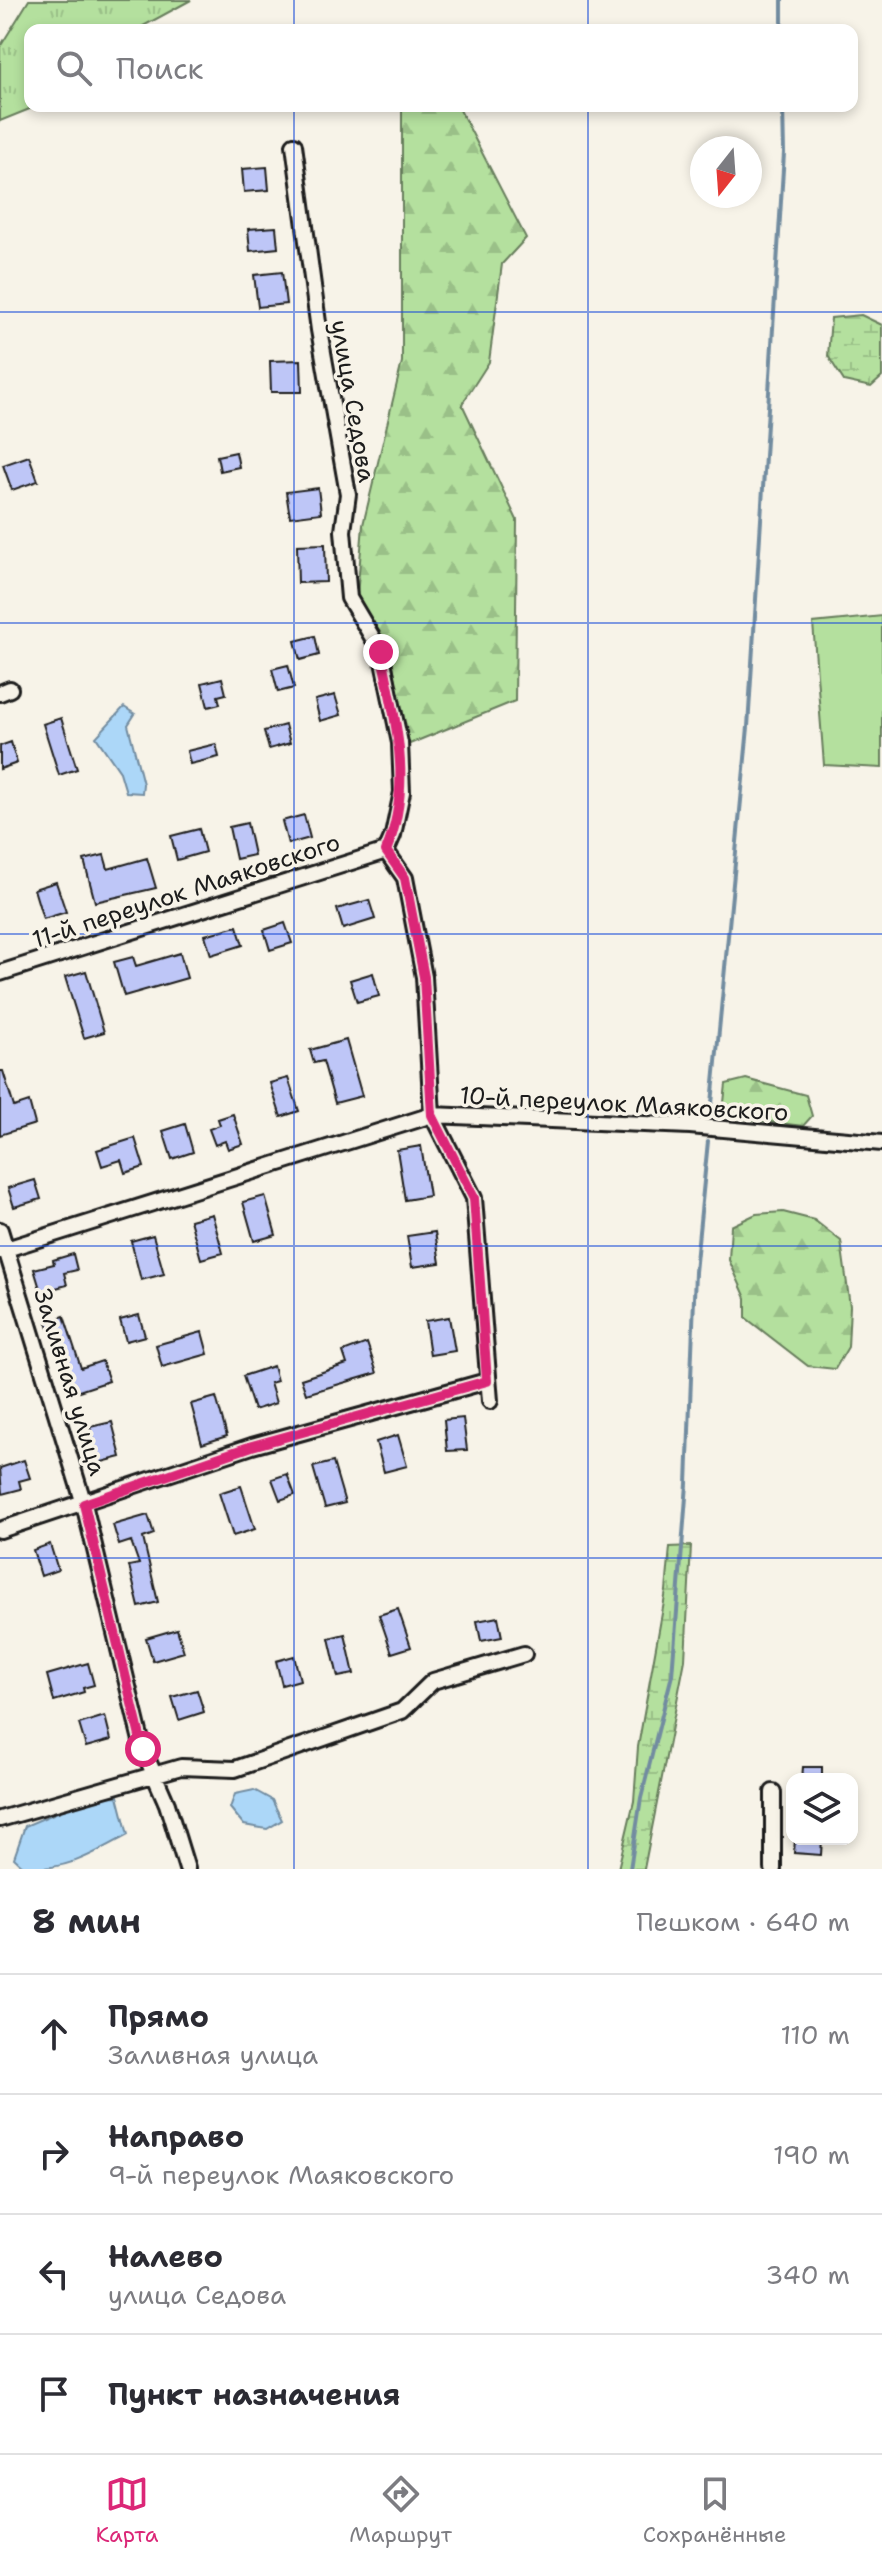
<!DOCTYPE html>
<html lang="ru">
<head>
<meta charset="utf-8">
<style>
  :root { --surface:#fff; --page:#f2f2f3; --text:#2b2b33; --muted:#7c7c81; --line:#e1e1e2; --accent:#db2777 }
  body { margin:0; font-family:"Shantell Sans",sans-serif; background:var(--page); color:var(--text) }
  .controls { position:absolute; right:24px; bottom:24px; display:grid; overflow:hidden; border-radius:16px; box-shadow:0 4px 12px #0003 }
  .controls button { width:72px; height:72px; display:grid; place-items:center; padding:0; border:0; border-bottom:2px solid var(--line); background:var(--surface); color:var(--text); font:40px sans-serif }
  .compass { position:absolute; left:690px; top:136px; width:72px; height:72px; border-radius:50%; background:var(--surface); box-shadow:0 4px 12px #0003; rotate:197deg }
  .stop { position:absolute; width:24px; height:24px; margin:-18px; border:6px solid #db2777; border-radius:50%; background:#fff }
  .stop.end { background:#db2777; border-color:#fff; box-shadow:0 2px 8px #0008 }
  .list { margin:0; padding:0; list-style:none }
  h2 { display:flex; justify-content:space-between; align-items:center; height:104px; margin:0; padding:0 32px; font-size:34px }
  h2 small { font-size:26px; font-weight:400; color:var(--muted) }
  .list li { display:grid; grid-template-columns:52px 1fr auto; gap:24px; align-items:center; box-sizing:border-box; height:120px; padding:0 32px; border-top:2px solid var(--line) }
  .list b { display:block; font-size:30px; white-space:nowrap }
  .list p { margin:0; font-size:26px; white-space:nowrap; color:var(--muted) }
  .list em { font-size:26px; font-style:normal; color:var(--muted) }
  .icon { flex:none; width:44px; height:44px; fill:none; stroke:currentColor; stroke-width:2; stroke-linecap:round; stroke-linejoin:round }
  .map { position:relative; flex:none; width:882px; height:1869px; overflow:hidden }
  .search { position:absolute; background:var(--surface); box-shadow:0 4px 12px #0003; left:24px; right:24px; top:24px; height:88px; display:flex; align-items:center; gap:20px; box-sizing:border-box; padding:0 28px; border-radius:16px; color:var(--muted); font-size:30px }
  .sheet { height:584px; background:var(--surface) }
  nav { display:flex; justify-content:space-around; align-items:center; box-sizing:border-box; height:112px; border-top:2px solid var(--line); background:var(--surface); font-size:22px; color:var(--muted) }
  nav a { display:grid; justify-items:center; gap:4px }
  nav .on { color:var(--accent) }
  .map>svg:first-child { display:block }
  .grass { fill:url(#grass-tufts); stroke:#687e5d; stroke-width:2 }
  .forest { fill:url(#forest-firs); stroke:#687e5d; stroke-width:2 }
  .wetland { fill:url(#wetland-marsh); stroke:#687e5d; stroke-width:2 }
  .garden { fill:#b4e09e; stroke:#687e5d; stroke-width:2 }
  .water { fill:#acd7f8; stroke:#728ca0; stroke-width:2 }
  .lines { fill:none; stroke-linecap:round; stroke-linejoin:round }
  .stream { stroke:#728ca0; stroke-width:4 }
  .building { fill:#bec6f7; stroke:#1c1c1c; stroke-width:2 }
  .minor-casing { stroke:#1c1c1c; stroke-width:20 }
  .minor { stroke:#f7f3e8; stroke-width:14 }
  .route { stroke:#db2777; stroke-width:10 }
  .grid { fill:none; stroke:#1d4ed8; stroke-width:2; stroke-opacity:0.55 }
  .labels { text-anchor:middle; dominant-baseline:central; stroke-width:7; stroke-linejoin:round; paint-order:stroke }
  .street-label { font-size:24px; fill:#1c1c1c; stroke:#f7f3e8 }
</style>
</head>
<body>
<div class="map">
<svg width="882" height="1869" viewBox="0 0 882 1869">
  <defs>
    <pattern id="grass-tufts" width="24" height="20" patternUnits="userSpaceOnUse" patternTransform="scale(2)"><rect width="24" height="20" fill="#b4e09e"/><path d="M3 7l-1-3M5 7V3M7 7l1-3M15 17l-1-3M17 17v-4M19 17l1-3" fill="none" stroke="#9ac088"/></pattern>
    <pattern id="forest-firs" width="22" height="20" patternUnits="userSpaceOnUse" patternTransform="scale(2)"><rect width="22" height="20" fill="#b4e09e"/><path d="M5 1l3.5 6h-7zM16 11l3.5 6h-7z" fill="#9ac088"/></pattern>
    <pattern id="wetland-marsh" width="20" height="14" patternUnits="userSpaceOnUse" patternTransform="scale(2)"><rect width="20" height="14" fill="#b4e09e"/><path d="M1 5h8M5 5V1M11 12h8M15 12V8" fill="none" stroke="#9ac088"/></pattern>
  </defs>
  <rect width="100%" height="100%" fill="#f7f3e8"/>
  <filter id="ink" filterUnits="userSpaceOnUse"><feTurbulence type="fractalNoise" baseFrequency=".0125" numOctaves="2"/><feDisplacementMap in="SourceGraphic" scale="16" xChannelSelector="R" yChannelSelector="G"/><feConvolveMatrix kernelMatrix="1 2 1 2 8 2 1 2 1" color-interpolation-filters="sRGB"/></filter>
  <g filter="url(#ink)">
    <path class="grass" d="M29,0h162l-55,30h-106v76h7l-37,15v-74z"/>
    <path class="forest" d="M402,106h56l68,132 -24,26 -13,98 -27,42 55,116 -2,181 -108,44 -16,-92 -34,-56 6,-72 39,-163z
      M746,1079l60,16 6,21 -9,10 -63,-8 -17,-6 3,-28z
      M783,1212l31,8 27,21 9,65 -2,41 -13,22 -27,-3 -62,-48v-20l-17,-38 2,-34 25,-12z"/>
    <path class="wetland" d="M861,315l21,10v52l-11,10 -27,-6 -16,-25 3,-38z
      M691,1546l-6,114 -41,209h-26l16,-68 4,-54 28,-156 4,-44z"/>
    <path class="garden" d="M882,616v152l-58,-3 -11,-142z"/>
    <path class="water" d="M124,707l11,7 -7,11 15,59 -1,9 -16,-1 -6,-20 -24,-35z
      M254,1790l18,10 10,20 -15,9 -23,-4 -14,-17 5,-14z
      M118,1796l10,39c-37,20 -58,34 -102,34l-12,-11 11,-32 68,-29z"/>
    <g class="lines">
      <path class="stream" d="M782,0v30
        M711,1114l37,-387 36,-574 -1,-47
        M630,1869l11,-71 31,-123 15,-191 8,-212 13,-131"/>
    </g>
    <path class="building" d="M267,167l2,23 -25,2 -2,-23z
      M276,227l2,21 -28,3 -2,-22z
      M282,272l4,32 -28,3 -4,-32z
      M301,360l1,32h-31l-1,-31z
      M236,452l3,15 -19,4 -3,-15z
      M29,456l9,25 -26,9 -9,-25z
      M318,488l3,25 -31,4 -4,-25z
      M325,544l1,38 -28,1 -1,-38z
      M315,636l4,19 -19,5 -5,-19z
      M288,665l6,23 -16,4 -6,-23z
      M222,678l4,16 -8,2 2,8 -12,3 -6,-24z
      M335,695l6,20 -21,6 -5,-21z
      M61,718l16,51 -18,6 -16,-51z
      M285,725l5,18 -21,6 -5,-18z
      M11,742l6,21 -17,6v-23z
      M216,744l3,13 -29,7 -3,-13z
      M304,815l6,23 -22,6 -6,-23z
      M247,823l7,32 -18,4 -7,-32z
      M199,829l6,23 -28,8 -6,-24z
      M104,855l4,14 39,-11 9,30 -61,14 -11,-42z
      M56,882l10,30 -23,7 -9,-30z
      M369,900l6,19 -32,10 -6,-20z
      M285,923l7,20 -22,7 -6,-20z
      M237,926l6,19 -32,10 -6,-20z
      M180,953l7,25 -63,18 -10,-34 19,-5 3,9z
      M86,971l18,61 -20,6 -19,-61z
      M373,973l6,23 -22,6 -7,-22z
      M346,1040l16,56 -27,7 -12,-42 -9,2 -4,-13z
      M0,1071h3l11,36 15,-5 6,22 -35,11z
      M288,1078l11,33 -18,6 -11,-34z
      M233,1114l10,30 -15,5 -3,-8 -10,4 -6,-16 11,-4 -2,-6z
      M185,1124l8,28 -21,7 -9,-28z
      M135,1138l9,29 -19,6 -4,-13 -19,6 -5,-16z
      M421,1146l8,50 -24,4 -8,-50z
      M35,1180l6,19 -27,8 -6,-19z
      M265,1196l11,39 -22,6 -11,-39z
      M212,1214l11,39 -22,6 -11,-39z
      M435,1232l5,31 -28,4 -5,-31z
      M153,1235l11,39 -23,6 -10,-39z
      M73,1254l4,16 -13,3 3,12 -26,7 -7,-23 20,-5 -1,-4z
      M139,1315l6,21 -19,5 -6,-21z
      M64,1316l17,52 21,-7 7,20 -39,13 -23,-72z
      M449,1317l6,34 -25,4 -5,-34z
      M202,1332l6,22 -46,13 -6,-22z
      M367,1343l10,30 -71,21 -5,-15 46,-15 -4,-12z
      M273,1366l4,15 -7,2 6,20 -22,7 -11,-34z
      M216,1397l11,39 -25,8 -11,-40z
      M463,1418l4,32 -20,1 -3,-31z
      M112,1422l9,35 -23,6 -8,-36z
      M398,1435l9,31 -23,6 -8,-30z
      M24,1460l6,18 -11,3 2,8 -19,5 -2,-26z
      M333,1462l12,41 -20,5 -12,-41z
      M287,1474l8,21 -15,5 -8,-21z
      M241,1486l14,43 -22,7 -14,-43z
      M148,1515l6,19 -11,4 15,64 -19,5 -10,-41 10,-2 -8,-23 -12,4 -6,-20z
      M50,1544l8,26 -17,6 -8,-26z
      M398,1609l13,38 -19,6 -13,-38z
      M498,1617l4,20 -21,4 -4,-20z
      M177,1629l7,23 -31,9 -7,-23z
      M345,1634l9,40 -16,3 -9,-39z
      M294,1656l6,24 -18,5 -6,-24z
      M88,1663l6,22 -11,3 1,4 -30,9 -7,-26z
      M197,1690l7,22 -25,8 -7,-23z
      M105,1716l6,24 -25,7 -7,-23z
      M803,1767h19v12h-20z
      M795,1839h27l-1,16 -27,-2z"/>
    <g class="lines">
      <defs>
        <path id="minor" d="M294,145l25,185 29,164 -5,37 6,67 32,54 19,91 2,49 -9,43 -7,16
          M0,693l10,-4
          M386,851l19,27 19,99 8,138 42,83 16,203
          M0,973l386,-122
          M0,1230l84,274 59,245 24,55 20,65
          M0,1251l432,-136 258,11 192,17
          M0,1530l252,-84 235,-65
          M773,1792v77
          M0,1819l181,-52 54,2 167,-58 31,-30 91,-27"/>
      </defs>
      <use href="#minor" class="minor-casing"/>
      <use href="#minor" class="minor"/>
    </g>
  </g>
  <g class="lines" filter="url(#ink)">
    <path class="route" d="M143,1749l-59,-245 168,-58 235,-65 -13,-183 -42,-83 -8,-138 -19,-99 -19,-27c28,-66 9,-132 -5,-199"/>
  </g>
  <path class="grid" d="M294,0v30M588,0v30M294,106v1763M588,106v1763M0,312h882M0,623h882M0,934h882M0,1246h882M0,1558h882"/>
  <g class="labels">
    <g class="street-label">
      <text transform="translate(353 401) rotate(80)">улица Седова</text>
      <text transform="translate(186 891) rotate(-18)">11-й переулок Маяковского</text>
      <text transform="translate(624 1104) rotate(3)">10-й переулок Маяковского</text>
      <text transform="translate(70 1382) rotate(73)">Заливная улица</text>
    </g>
  </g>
</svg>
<div class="controls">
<button><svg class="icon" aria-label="layers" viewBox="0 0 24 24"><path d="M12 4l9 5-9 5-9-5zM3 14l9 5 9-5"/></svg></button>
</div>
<svg class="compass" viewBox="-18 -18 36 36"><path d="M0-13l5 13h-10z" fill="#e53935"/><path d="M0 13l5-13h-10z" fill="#7c7c81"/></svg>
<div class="stop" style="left:143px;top:1749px"></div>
<div class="stop end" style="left:381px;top:652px"></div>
<div class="search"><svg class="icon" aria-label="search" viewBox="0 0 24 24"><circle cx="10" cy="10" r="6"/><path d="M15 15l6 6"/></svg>Поиск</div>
</div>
<section class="sheet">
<h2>8 мин<small>Пешком · 640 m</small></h2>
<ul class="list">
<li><svg class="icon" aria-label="ahead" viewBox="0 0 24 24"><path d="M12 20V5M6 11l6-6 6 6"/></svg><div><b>Прямо</b><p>Заливная улица</p></div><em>110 m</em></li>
<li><svg class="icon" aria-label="right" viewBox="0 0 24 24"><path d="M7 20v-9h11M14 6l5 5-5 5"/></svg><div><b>Направо</b><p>9-й переулок Маяковского</p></div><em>190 m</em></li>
<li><svg class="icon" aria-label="left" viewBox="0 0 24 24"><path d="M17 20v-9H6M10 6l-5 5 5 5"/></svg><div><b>Налево</b><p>улица Седова</p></div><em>340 m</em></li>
<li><svg class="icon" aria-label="arrive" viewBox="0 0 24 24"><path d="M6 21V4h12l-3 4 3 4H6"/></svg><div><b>Пункт назначения</b></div></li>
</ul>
</section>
<nav>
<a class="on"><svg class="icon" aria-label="map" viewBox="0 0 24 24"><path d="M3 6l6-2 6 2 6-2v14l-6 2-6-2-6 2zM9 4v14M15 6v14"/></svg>Карта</a>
<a><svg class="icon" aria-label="directions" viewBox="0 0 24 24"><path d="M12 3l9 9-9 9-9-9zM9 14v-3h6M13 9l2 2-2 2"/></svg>Маршрут</a>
<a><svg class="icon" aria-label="saved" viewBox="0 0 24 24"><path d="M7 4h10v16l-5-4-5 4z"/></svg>Сохранённые</a>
</nav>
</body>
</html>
